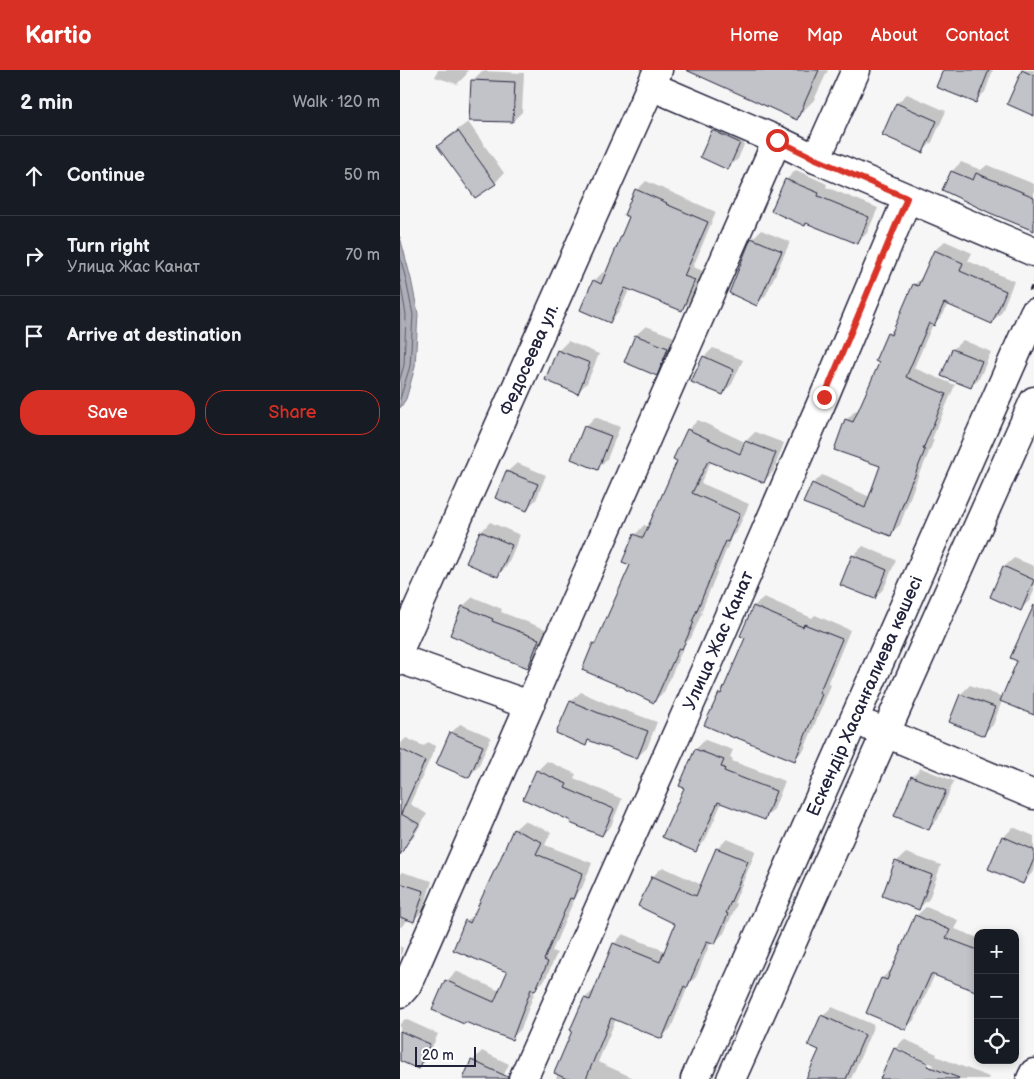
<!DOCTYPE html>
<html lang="en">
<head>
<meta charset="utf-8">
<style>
  :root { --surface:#171b24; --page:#242831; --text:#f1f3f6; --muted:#9ea1a6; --line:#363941; --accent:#d93025 }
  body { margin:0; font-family:"Balsamiq Sans",sans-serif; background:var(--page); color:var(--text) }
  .controls { position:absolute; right:15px; bottom:15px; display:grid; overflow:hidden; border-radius:10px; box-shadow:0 2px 8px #0003 }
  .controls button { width:45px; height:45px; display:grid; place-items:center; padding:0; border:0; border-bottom:1px solid var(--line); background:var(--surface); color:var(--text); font:25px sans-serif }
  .scale { position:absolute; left:15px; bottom:12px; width:61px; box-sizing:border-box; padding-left:5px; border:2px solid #22223b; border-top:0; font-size:14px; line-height:18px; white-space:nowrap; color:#22223b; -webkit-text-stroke:4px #fff; paint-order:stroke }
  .stop { position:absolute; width:15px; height:15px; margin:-11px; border:4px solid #d93025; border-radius:50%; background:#fff }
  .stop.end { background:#d93025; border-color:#fff; box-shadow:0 1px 5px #0008 }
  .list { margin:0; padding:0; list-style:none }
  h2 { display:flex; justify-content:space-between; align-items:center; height:65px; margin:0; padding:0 20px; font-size:21px }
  h2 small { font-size:16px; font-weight:400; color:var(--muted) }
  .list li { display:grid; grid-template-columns:32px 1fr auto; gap:15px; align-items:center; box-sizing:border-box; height:80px; padding:0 20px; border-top:1px solid var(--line) }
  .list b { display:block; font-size:19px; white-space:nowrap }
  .list p { margin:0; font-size:16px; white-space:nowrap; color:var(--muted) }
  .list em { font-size:16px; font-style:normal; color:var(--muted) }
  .actions { display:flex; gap:10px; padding:15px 20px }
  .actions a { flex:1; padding:11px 0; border:1px solid var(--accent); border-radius:20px; text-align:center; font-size:18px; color:var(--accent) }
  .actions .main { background:var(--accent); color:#fff }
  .icon { flex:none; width:28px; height:28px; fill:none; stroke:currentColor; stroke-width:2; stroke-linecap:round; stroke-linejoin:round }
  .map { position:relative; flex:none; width:634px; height:1009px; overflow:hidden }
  header { display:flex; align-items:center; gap:30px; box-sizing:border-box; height:70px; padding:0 25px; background:var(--accent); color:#fff }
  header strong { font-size:24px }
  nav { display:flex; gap:28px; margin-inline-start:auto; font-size:18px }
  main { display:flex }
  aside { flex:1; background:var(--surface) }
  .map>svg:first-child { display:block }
  .water { fill:#aeaeb7; stroke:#767685 }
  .shadow { fill:#0003; fill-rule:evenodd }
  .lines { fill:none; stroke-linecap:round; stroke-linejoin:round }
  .shore { stroke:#5a5a6d; stroke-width:1 }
  .building { fill:#c2c2c9; stroke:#22223b }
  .minor-casing { stroke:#22223b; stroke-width:31 }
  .path { stroke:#22223b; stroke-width:3; stroke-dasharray:5 4; stroke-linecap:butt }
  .minor { stroke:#fff; stroke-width:28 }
  .route { stroke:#d93025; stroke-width:6 }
  .labels { text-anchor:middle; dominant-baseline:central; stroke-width:5; stroke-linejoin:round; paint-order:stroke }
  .street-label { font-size:18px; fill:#22223b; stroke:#fff }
</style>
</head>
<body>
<header>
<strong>Kartio</strong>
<nav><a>Home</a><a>Map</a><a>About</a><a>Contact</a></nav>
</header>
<main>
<aside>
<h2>2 min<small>Walk · 120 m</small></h2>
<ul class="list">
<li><svg class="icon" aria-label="ahead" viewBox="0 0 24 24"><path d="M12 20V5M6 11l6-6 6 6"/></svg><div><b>Continue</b></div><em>50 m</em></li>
<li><svg class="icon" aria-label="right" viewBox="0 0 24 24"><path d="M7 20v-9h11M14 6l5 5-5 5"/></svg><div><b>Turn right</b><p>Улица Жас Канат</p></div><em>70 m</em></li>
<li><svg class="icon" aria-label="arrive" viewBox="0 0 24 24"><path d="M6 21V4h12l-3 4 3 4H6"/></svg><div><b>Arrive at destination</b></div></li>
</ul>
<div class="actions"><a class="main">Save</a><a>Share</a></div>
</aside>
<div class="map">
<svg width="634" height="1009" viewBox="0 0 634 1009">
  <rect width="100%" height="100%" fill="#f6f6f7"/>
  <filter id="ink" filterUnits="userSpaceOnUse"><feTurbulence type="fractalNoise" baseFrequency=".02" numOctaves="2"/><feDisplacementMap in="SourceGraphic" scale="10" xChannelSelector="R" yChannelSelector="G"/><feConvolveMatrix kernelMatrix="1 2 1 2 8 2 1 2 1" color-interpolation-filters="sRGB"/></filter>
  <g filter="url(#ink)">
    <path class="water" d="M0,167l11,42 7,35 -3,53 -9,32 -6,9z"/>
    <path class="shadow" d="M38,0h30l-2,5 -9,9 -22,-7z
      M308,0h120l-14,30 -18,18z
      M545,0h48l-8,22 -10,9z
      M624,0h10v45l-25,-11z
      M82,1l42,2 -2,39 -9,9 -41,-40z
      M507,24l39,17 -14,31 -9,9 -40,-17 14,-31z
      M322,51l27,12 -11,26 -10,9 -15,-37z
      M68,52l36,51 -9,10 -19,13 -37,-50 10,-10z
      M561,92l20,8 6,-5 47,19v42l-3,2 -79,-57z
      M396,100l31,14 -1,3 52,21 -11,25 -9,9 -72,-62z
      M246,111l70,31 -23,55 10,4 -11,29 -10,9 -52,-21 -11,24 -9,9 -16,-40 9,-9 4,1 24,-56 6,-27z
      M361,160l29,12 -24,53 -9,9 -5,-65z
      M545,171l27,12 -4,8 46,20 -13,32 -10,9 -43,-18 -5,11 -10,9 -19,44 41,17 -23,54 2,1 -12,29 -2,2 -20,54 -10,9 -77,-50 9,-9 48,22 12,-31 -36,-46 10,-10 3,1 22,-49 7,-28 8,-7 18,-42 10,-10 11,-25z
      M246,256l31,12 -11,27 -10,9 -20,-39z
      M563,270l28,12 -11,25 -9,10 -18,-38z
      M168,271l31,13 -12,29 -9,9 -20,-41z
      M313,278l30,12 -11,24 -10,10 -18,-37z
      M195,347l25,10 -13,32 -9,9 -13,-41z
      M298,350l47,22 10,-10 29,11 -11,29 -9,9 -53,-20 -10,22 48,21 -12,27 -5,5 -31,76 1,1 -11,25 -6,6 -21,48 -10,9 -27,-14 -44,-17 11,-26 5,-5 32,-75 4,-29 9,-10 5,2 30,-67 9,-30z
      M117,393l29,12 -10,25 -10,9 -19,-37z
      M90,452l30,13 -13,31 -9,9 -17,-43z
      M463,476l33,14 -12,28 -9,10 -22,-42z
      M614,488l20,8v25l-4,9 -9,9 -17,-42z
      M73,527l29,12 -1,3 47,18 -11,28 -9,9 -76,-32 11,-29z
      M364,527l48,21 3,-3 35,15 -22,53 3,2 -27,65 -10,9 -74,-65 4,-4 23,-53 -5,-2 12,-29z
      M634,549v95l-32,-13 -9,24 -10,9 -22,-40 9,-9 33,12 16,-36 6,-33z
      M181,622l29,13 47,17 -10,26 -10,9 -47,-17 -4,4 -28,-12 13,-31z
      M60,654l31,13 -13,30 -9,9 -18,-43z
      M6,668l18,8 4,-4 8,4 -26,58 17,10 -13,22 -14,13v-105z
      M305,670l28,10 -3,7 3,2 -1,2 53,20 -11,28 -9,10 -43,-17 -17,39 -10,10 1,-102z
      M147,691l29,13 -2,4 48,21 -11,27 -9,9 -77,-37 13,-28z
      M521,698l33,13 -16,38 -9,10 -17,-52z
      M124,751l27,11 -6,13 47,18 -10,25 -5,5 -25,58 5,2 -12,27 -9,8 -15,41 -10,10 -77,-30 13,-28 9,-10 44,20 9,-20 -43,-50 10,-9 20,-43 2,-2 16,-37z
      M613,757l21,9v33l-2,4 -9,10 -19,-46z
      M327,769l29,12 -22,52 3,1 -13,29 -10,10 -3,-2 -15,36 -7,7 -18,44 -9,9 -46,-18 -18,43 38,17h-80l18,-48 -2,-1 13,-32 10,-9 19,-45 9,-10 42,17 12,-28 -37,-17 13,-30 10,-9 39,18 16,-37z
      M506,783l35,12 -12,34 -10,9 -23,-46z
      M2,802l30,9 -9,30 -10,9 -4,-1 -8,8h-1v-53z
      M526,837l32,13 -3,9 23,9v53l-43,-17 -20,45 -10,10 -37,-17 14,-34 10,-9h1l23,-53z
      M0,876l3,2 -3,11z
      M432,937l42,18 -23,54h-43l13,-29 2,-34z
      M5,949l33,15 -11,24 -9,10 -18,-8v-36z
      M504,969l33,15 -1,2 53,21 -1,2h-107l14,-30zM497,978l37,17 -1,2 -36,-16z
      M82,981l27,13 -7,15h-38l8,-18z"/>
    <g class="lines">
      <path class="shore" d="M0,186l6,24 7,35 -3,51 -10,33
        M0,210l6,35 -2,50 -4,14"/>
    </g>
    <path class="building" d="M286,0h133l-22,50z
      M543,0h46l-13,33 -40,-16z
      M622,0l12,6v40l-27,-12z
      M71,10l44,2 -2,40 -44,-1z
      M496,33l41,18 -14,32 -41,-18z
      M312,60l28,13 -12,27 -28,-13z
      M58,61l38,53 -21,14 -38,-52z
      M551,101l22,9 3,-7 58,24v34l-44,-18 -48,-23z
      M385,109l34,14 -1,3 51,21 -11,27 -52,-21 -1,3 -34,-15z
      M235,119l32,14 -1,1 42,18 -24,54 11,4 -13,31 -57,-23 -15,35 -30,-13 13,-30 8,4 28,-67 -5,-2z
      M351,168l31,13 -25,55 -28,-13z
      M534,180l29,13 -3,8 46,20 -14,33 -48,-21 -10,23 -5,-3 -23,54 40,17 -23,55 2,1 -12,30h-1l-21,56 -88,-33 9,-20 53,25 15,-42 -46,-16 11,-31 8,3 26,-59 -4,-2 12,-28 4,2 22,-51 5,2z
      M235,265l33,13 -11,28 -33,-14z
      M552,279l30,12 -11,27 -30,-12z
      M157,280l33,13 -12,31 -33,-14z
      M303,286l31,14 -11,25 -32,-13z
      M184,356l27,10 -13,34 -27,-11z
      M287,359l53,25 5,-13 31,12 -12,30 -56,-22 -16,32 48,21 -12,28 -2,-1 -34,81h2l-12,27 -3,-1 -25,55 -29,-14v-1l-43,-18 11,-27 2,1 35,-79 -8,-3 12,-28 9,4 34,-77 -4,-2z
      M106,401l32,13 -11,27 -32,-13z
      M80,461l32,14 -14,32 -32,-14z
      M452,485l35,15 -12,29 -35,-14z
      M603,496l31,14 -13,31 -31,-14z
      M634,535v110l-34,-14 17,-40 -7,-3z
      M62,536l31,13 -1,2 47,18 -11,29 -31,-12v-1l-47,-20z
      M353,536l50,21 1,-3 38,15 -23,54 3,1 -27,67 -60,-24 -1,1 -30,-13 15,-32 2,1 24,-56 -5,-2z
      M560,624l35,13 -11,29 -35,-14z
      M170,631l31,13 47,17 -11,28 -49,-19 -2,6 -30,-13z
      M50,662l33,14 -14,32 -33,-14z
      M0,679l25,12 -24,53 18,10 -19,31z
      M295,679l29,11 -3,7 4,1 -1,3 52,20 -11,29 -47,-18 -22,50 -34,-15 22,-49 -5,-2z
      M136,700l31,14 -2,4 49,21 -12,27 -32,-13 1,-2 -48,-22z
      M511,706l35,15 -17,39 -35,-14z
      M113,759l29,13 -6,12 47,19 -10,26 -3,-1 -26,62 4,2 -13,29 -4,-2 -19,51 -47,-18 -1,2 -32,-14 13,-30 49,22 13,-30 -54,-22 12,-30 5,3 25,-54h1z
      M602,766l32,14v9l-11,25 -35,-15z
      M316,778l32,13 -22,52 2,1 -13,30 -8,-3 -20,47 -3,-2 -22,53 -51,-21 -25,61h-19l-13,-6 18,-42 -2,-1 14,-32 6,2 23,-57 47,19 15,-38 -37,-18 14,-30 44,20z
      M495,791l37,14 -13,35 -37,-14z
      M0,813l24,8 -10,31 -14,-5z
      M515,845l35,15 -4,8 32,12v42l-47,-18 -25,56 -40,-17 15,-35 6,2z
      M421,945l44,20 -19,44h-40l13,-29 -11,-5z
      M0,961l30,13 -12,25 -18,-8z
      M494,978l34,15 -1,3 32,12 -1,1h-78z
      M71,990l37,17v2h-45z"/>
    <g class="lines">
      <defs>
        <g id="minor">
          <path d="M251,16l126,54 39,19 218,93"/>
          <path d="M416,89l40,-89"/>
          <path id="s1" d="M0,578l258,-578"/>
          <path d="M0,589l129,46"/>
          <path d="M469,656l165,69"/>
          <path d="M0,923l7,-8 370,-845"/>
          <path id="s2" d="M123,1009l185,-415 116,-267 83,-198"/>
          <path id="s3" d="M295,1009l339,-766"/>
          <path d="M331,1009l303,-678"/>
          <path d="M631,1009l3,-6"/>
        </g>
      </defs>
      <use href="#minor" class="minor-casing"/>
      <path class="path" d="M630,221l4,-9"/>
      <use href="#minor" class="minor"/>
    </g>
  </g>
  <g class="lines" filter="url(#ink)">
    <path class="route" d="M377,70l39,19 91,39 -83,199"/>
  </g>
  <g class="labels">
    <g class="street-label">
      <text stroke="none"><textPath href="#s1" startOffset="316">Федосеева ул.</textPath></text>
      <text stroke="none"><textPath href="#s2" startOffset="480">Улица Жас Канат</textPath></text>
      <text stroke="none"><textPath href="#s3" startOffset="419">Ескендір Хасанғалиева көшесі</textPath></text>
    </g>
  </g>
</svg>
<div class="controls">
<button>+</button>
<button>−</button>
<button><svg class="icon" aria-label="locate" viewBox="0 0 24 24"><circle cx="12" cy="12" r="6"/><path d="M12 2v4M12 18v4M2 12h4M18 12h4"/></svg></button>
</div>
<div class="scale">20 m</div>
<div class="stop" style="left:377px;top:70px"></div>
<div class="stop end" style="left:424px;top:327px"></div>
</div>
</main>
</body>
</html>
